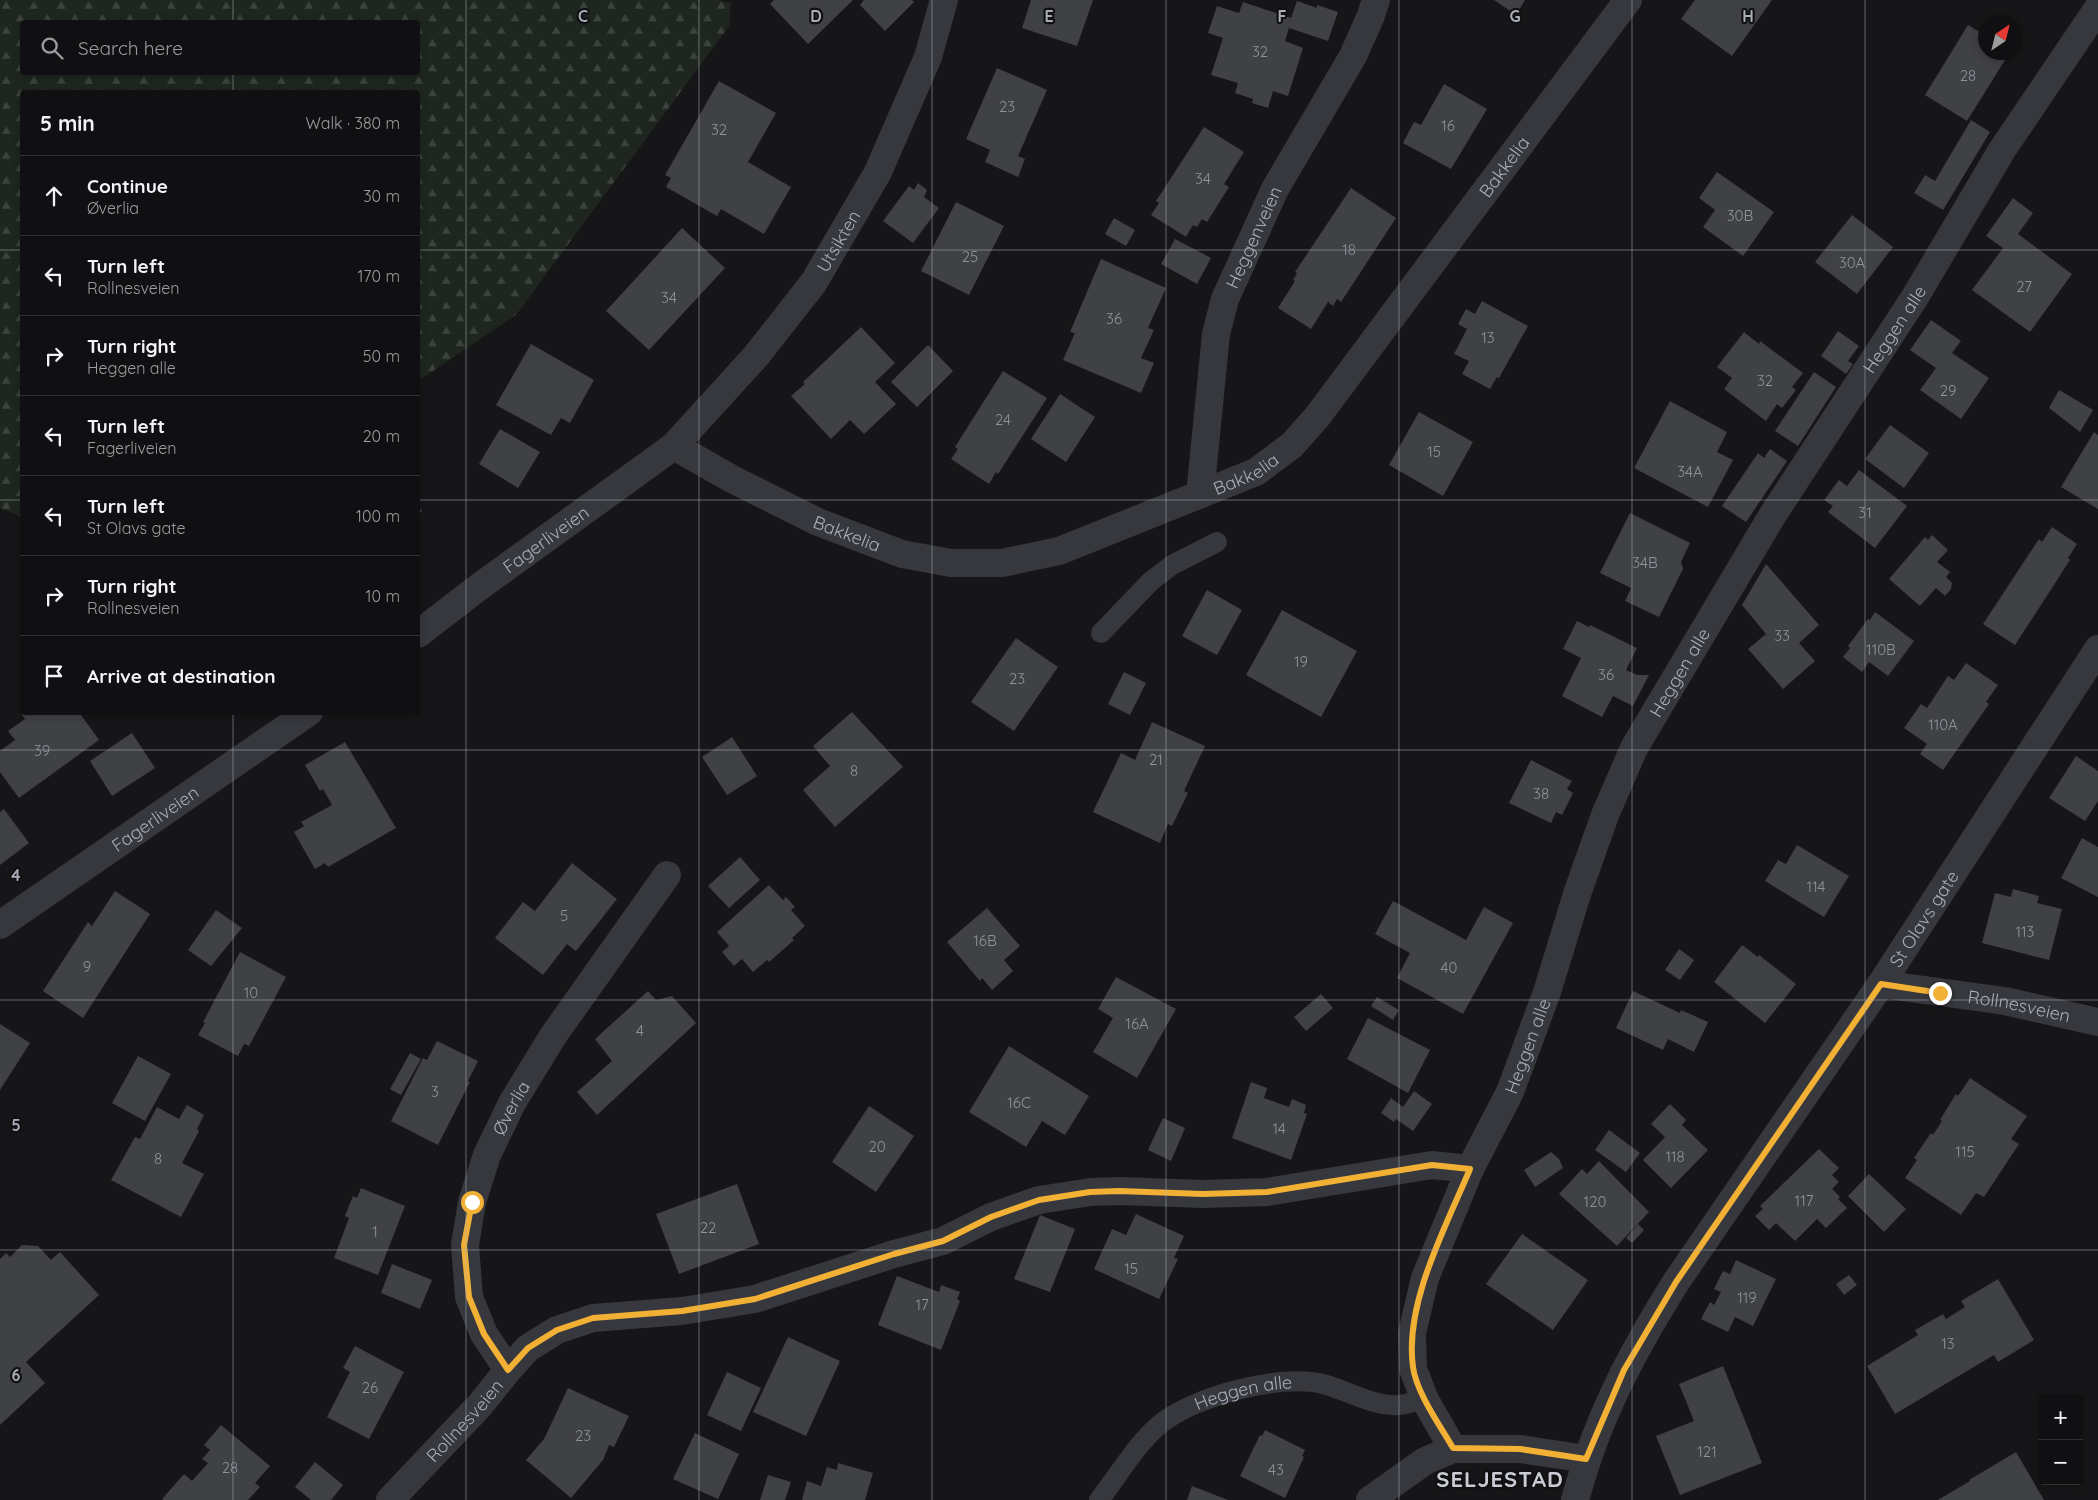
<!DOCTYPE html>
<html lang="en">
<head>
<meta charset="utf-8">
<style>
  :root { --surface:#101012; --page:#1e1e20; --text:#f1f3f6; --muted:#9c9d9f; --line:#303032 }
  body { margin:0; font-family:Quicksand,sans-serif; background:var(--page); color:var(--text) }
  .controls { position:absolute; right:15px; bottom:15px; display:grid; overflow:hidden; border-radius:5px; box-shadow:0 2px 8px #0003 }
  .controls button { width:45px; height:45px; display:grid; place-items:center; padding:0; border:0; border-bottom:1px solid var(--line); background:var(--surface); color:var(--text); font:25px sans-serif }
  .compass { position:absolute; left:1978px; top:15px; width:45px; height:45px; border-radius:50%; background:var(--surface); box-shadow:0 2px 8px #0003; rotate:35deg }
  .stop { position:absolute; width:15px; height:15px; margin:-11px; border:4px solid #f2b134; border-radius:50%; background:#fff }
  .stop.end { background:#f2b134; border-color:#fff; box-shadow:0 1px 5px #0008 }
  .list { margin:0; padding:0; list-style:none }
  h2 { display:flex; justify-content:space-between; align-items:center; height:65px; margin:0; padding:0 20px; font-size:21px }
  h2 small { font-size:16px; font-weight:400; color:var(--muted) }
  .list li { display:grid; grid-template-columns:32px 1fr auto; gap:15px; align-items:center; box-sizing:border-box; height:80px; padding:0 20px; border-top:1px solid var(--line) }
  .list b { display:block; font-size:19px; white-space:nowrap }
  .list p { margin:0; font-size:16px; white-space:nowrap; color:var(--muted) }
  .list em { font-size:16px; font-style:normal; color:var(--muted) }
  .icon { flex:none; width:28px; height:28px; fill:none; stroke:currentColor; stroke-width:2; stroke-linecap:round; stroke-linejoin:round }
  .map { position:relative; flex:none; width:2098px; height:1500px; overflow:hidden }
  .search { position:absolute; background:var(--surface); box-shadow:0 2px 8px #0003; left:20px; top:20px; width:400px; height:55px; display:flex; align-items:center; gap:12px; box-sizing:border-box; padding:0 18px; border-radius:5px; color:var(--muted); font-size:19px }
  .panel { position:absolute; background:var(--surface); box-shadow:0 2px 8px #0003; left:20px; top:90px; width:400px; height:625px; border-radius:5px }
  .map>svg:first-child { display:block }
  .forest { fill:url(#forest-firs); fill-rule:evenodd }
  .building { fill:#404145 }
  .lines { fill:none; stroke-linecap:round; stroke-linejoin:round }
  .service { stroke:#37383d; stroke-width:20 }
  .minor { stroke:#37383d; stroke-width:28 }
  .tertiary { stroke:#37383d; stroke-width:28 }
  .route { stroke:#f2b134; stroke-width:6 }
  .grid { fill:none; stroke:#a8adb8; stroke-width:1; stroke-opacity:0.55 }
  .labels { text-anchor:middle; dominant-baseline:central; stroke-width:4.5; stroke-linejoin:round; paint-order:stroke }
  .number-label { font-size:15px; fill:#8e929b }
  .street-label { font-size:18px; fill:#a8adb8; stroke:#111113 }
  .district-label { font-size:22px; font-weight:bold; letter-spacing:1px; fill:#c9ccd4; stroke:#111113 }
  .grid-label { font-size:16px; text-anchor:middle; font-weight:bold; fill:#a8adb8; stroke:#111113; stroke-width:4.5; stroke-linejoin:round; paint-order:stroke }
</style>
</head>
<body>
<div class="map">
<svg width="2098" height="1500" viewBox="0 0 2098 1500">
  <defs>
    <pattern id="forest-firs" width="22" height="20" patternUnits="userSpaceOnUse" patternTransform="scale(1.25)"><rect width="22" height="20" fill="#1e261f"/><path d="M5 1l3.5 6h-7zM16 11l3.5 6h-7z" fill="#3c433d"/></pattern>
  </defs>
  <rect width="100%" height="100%" fill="#161618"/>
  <path class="forest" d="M0,0h718l13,3 -2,23 -213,289 -98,66v-289h-396v425l-22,-9zM22,22h396v50h-396z"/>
  <path class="building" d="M774,0h79l-45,44 -38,-40z
    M864,0h48l2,2 -29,29 -25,-26z
    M1031,0h62l-16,46 -55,-18z
    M1494,0h31l-9,15z
    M1695,0h77l-40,56 -51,-37z
    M1297,1l20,7v-3l21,7 -10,29 -39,-13 -4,13 18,7 -15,48 -15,-5 -5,17 -16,-5 1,-4 -18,-6 3,-10 -27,-8 12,-37 -15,-5 9,-27 22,7 4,-11 48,16z
    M1968,25l18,11v16h24l-43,69 -42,-26z
    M997,68l50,22 -29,66 7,3 -7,18 -33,-15 5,-12 -24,-11z
    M719,81l57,32 -28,49 43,25 -27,47 -43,-25 -4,7 -51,-29 5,-9 -6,-3z
    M1444,84l43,25 -36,60 -48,-26 11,-21 7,3z
    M1971,120l19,12 -47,78 -29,-17 11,-18 10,6z
    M1204,127l40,25 -20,32 5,3 -22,35 -5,-3 -5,8 -4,-2 -7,12 -35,-22 8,-12 -3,-2z
    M1717,172l57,40 -31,44 -40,-29 12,-17 -16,-12z
    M918,183l9,7 -3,7 15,11 -26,35 -30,-22 26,-35 5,4z
    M1351,188l45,30 -55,84 -4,-3 -4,7 -5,-4 -17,27 -33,-21 17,-27 -2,-1 4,-7 -2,-1z
    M2013,198l20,15 -15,21 54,40 -42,58 -58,-42 31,-42 -17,-12z
    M956,202l48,24 -35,69 -48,-24z
    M1852,215l41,32 -36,47 -42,-32z
    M1114,218l21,12 -9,16 -21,-12z
    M682,228l43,40 -76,82 -43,-39z
    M1175,239l36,19 -14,26 -36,-20z
    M1101,259l65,29 -18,40 6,2 -13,28 13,5 -13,30 -78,-33 12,-27 -5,-1z
    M1482,301l46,25 -29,52 -2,-1 -7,12 -28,-15 7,-13 -15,-7 13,-25 -9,-5 8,-15 9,5z
    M1931,320l30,21 -9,12 37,25 -28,41 -41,-29 16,-22 -26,-18z
    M861,327l34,36 -20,19 21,22 -32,30 -14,-14 -19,19 -40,-43 14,-12 -2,-2z
    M1838,331l21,15 -11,15 5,3 -7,10 -25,-18z
    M1744,332l15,12 1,-3 43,32 -11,14 4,3 -14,18 -5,-4 -11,17 -42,-32 8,-11 -15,-11z
    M531,344l63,36 -24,43 -9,-5 -10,17 -55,-30z
    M928,345l25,26 -36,36 -26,-25z
    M1003,371l44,27 -49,76 -2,-2 -7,12 -38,-25 7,-10 -3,-2z
    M1814,372l22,15 -38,59 -23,-15z
    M2059,390l34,20 -13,22 -31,-24z
    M1060,394l35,23 -29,45 -35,-23z
    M1670,401l57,31 -10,20 16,8 -25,47 -74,-39z
    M1419,412l54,30 -30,54 -54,-31z
    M1890,425l39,28 -25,35 -39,-29z
    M500,429l40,23 -22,36 -39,-24z
    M2094,432l4,3v74l-37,-22z
    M1770,449l17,12 -41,61 -24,-16 36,-53 6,5z
    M1859,470l48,36 -32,42 -47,-36 5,-6 -9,-6 15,-20 8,6z
    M418,505l4,6 -4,4z
    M1630,513l60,30 -9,19 2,7 -24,48 -34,-16 6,-13 -31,-15z
    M2052,527l25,17 -9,14 2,2 -55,85 -32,-21 56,-85 3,3z
    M1932,535l16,15 -11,12 13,10 -4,5 6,6 -1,6 -6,7 -9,-8 -16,18 -31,-27 36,-42 3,3z
    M1766,564l53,61 -20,18 16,18 -32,28 -35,-40 18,-15 -24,-29z
    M1207,590l35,20 -25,45 -35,-19z
    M1282,610l75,41 -36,66 -75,-42z
    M1875,612l39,29 -26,35 -19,-14 -7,10 -19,-15 7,-9 -2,-2 20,-27 2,1z
    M1577,621l12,6 1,-2 47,23 -11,22 11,5h12l-16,31 -20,-10 -11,21 -40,-21 19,-38 -18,-9z
    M1016,638l42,29 -44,64 -43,-29z
    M1966,663l32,22 -12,17 3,2 -46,66 -23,-16 7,-10 -23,-16 17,-24 6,4 21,-32 6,4z
    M1124,672l22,11 -16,32 -22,-11z
    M25,712h54l20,28 -80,58 -19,-26v-21l15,-11 -7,-9 17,-12 -3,-4z
    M852,712l51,55 -68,60 -32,-37 27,-24 -17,-20z
    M1152,722l53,24 -21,45 4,2 -16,33 -4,-2 -8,19 -67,-31 28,-59 14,7z
    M132,733l23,35 -43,28 -22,-35z
    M732,737l25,39 -30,19 -25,-38z
    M345,742l51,86 -68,39 -3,-4 -10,6 -21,-37 10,-6 -3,-4 31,-17 -9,-16 -3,2 -15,-26z
    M2076,756l22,15v30l-13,20 -36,-23z
    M1531,760l41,21 -5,8 6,4 -11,22 -6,-3 -5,11 -42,-20z
    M4,809l25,34 -29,22v-53z
    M2082,838l16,9v50l-37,-19z
    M1797,845l52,31 -25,41 -59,-36 13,-21 8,4z
    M740,857l20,23 -31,28 -21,-22z
    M572,863l45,36 -41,52 -9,-7 -24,31 -48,-37 28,-36 12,9z
    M769,885l14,15 3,-3 9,10 -4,3 14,16 -13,12 2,2 -25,22 -2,-2 -14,12 -11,-13 -8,7 -12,-14 7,-6 -12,-14z
    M2013,889l26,7 -2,7 25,6 -13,51 -67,-17 13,-50 16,4z
    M115,891l35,23 -67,104 -40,-27 45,-69 4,4z
    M1393,901l73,39 18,-33 29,16 -50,91 -66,-36 13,-25 -35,-19z
    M987,908l33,38 -16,14 9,11 -21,19 -10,-12 -2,3 -33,-39z
    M216,910l26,18 -31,38 -23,-16z
    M1742,945l16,12 1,-2 37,29 -31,39 -51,-41z
    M1679,949l15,11 -14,20 -15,-10z
    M240,952l46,25 -37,69 -5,-2 -6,12 -40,-21 7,-12 -2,-1z
    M1116,977l60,32 -39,69 -44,-26 20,-34 -15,-9z
    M648,991l8,9 16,-4 24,27 -99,92 -20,-23 35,-31 -17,-22z
    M1633,991l47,22 1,-3 27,12 -14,30 -26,-13 -5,11 -47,-22z
    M1321,994l12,14 -27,23 -12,-14z
    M1377,997l22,13 -6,10 -22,-14z
    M1368,1018l62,32 -22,43 -61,-34z
    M0,1024l30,19 -30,47z
    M437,1041l41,20 -10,20 2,1 -32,63 -47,-24 32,-63 4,2z
    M1009,1046l80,50 -24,39 -23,-14 -16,26 -57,-35z
    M410,1053l11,6 -20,36 -11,-6z
    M138,1056l33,18 -26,47 -33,-18z
    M1970,1078l57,38 -16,23 8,5 -35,53 -8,-4 -15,22 -56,-37 12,-18 -3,-2 17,-25 2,2 9,-14 -2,-1 16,-26 2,2z
    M1251,1082l16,6 -3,10 25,9 3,-8 14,6 -2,8 3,1 -16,46 -59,-22z
    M1414,1091l18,13 -19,27 -17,-12 -2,3 -13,-9 10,-15 12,9z
    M1670,1104l16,16 -4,5 26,25 -37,38 -28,-28 22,-23 -14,-13z
    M187,1105l17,10 -7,14 2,2 -17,32 22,11 -23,43 -70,-37 24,-43 5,2 17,-32 22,12z
    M869,1106l45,30 -38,56 -44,-30z
    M1163,1118l22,10 -14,33 -23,-11z
    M1609,1130l31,23 -14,19 -31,-22z
    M1819,1149l20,19 -7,7 7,7 -7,7 8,8 -2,2 9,9 -21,20 -9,-9 -22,22 -19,-18 -7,7 -14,-14 8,-7 -3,-3z
    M1551,1152l8,7 4,9 -28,19 -11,-17z
    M1599,1161l50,51 -32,34 -58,-52 23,-25 5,5z
    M1869,1174l37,35 -22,23 -36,-36z
    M737,1184l22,60 -80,30 -23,-60z
    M361,1188l44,18 -27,69 -44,-17 15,-40 -4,-2 8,-20 4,2z
    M1136,1214l48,22 -10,22 4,1 -19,40 -65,-30 18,-40 14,6z
    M1040,1215l35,14 -25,63 -36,-13z
    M1638,1224l6,6 -12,13 -6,-5z
    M1522,1234l66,46 -35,50 -67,-46z
    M22,1245l16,1 13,14 9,-8 39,43 -73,67 19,21 -45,42v-166l6,-6 4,4z
    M1736,1260l40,19 -23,47 -18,-9 -7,15 -27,-13 9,-17 4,3 7,-13 -7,-3 9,-18 7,3z
    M392,1264l40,16 -12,29 -39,-16z
    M1849,1275l8,10 -13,10 -8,-11z
    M897,1276l42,16 2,-7 19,7 -3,7 3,2 -19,49 -63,-25z
    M1998,1279l36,61 -36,22 -4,-7 -99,59 -28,-48 51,-31 -3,-5 28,-16 3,5 19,-12 -4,-6z
    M788,1337l52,24 -34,75 -53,-24z
    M355,1346l49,26 -35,67 -42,-22 23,-45 -7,-4z
    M1723,1366l39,97 -82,32 -24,-59 38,-15 -15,-37z
    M727,1372l34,16 -20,43 -34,-16z
    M568,1388l61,28 -15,31 -5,-2 -6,15 -32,38 -45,-38 18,-21z
    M221,1425l49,41 -15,17 5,4 -12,13h-84l-2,-1 22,-25 8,7 16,-18 -6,-4 8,-9 -6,-5z
    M1265,1430l40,20 -3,6 2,1 -19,41 -45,-22 20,-41 2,1z
    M695,1433l44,21 -21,45 -45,-20z
    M2016,1452l28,48h-106l32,-19 -1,-1z
    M315,1462l28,23 -12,15h-20l-16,-13z
    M838,1463l35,10 -8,27h-63l5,-19 14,5 6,-19 10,3z
    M768,1475l23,7 -6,18h-25z
    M1192,1486l36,14h-41z"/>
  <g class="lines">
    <g class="service">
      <path d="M1101,633l50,-52 21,-16 45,-23"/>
      <path id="s1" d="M1099,1500c19,-24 36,-54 59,-74 33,-29 122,-53 165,-42 24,6 50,23 76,21 9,-1 17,-4 26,-5"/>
    </g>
    <g class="minor">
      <path id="s2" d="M674,446l58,33 86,43 84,32 49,9h51l57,-12 197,-79 36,-27 25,-28 311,-417"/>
      <path id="s3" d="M1200,495l16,-161 9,-35 50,-110 78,-133 17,-38 6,-18"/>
      <path id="s4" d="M418,634l61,-47 195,-141 82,-90 58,-74 64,-110 50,-115 16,-57"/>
      <path id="s5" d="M0,925l309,-213"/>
      <path id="s6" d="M1881,984l124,17 93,21"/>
      <path id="s7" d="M508,1370l-24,-36 -15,-37 -4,-52 7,-43 15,-47 25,-52 41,-67 114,-161"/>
      <path id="s8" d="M1453,1449l-28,-49 -12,-31 -1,-36 13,-55 45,-109 40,-77 37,-100 30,-98 28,-79 29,-67 138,-232 143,-219 87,-147 96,-142"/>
      <path id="s9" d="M390,1500l90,-95 28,-35 20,-22 29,-18 36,-12 89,-7 73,-12 139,-45 49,-13 48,-24 48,-17 52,-8 28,-1 84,3 64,-2 165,-27 38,4"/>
      <path d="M1370,1500l55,-39 28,-12h67l66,10"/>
    </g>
    <path class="tertiary" id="s10" d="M1575,1500c22,-82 56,-146 101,-218l205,-298 217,-335"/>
  </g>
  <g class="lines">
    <path class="route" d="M472,1202l-8,43 5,52 15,37 24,36 20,-22 29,-18 36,-12 89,-7 73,-12 139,-45 49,-13 48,-24 48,-17 51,-8 29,-1 84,3 64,-2 165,-27 38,4c-24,57 -66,135 -57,198 3,25 28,60 40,81l67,1 66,10 38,-89 52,-88 205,-298 59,9"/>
  </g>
  <path class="grid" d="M233,0v22M466,0v1500M699,0v1500M932,0v1500M1166,0v1500M1399,0v1500M1632,0v1500M1865,0v1500M233,72v20M0,250h22M418,250h1680M0,500h22M418,500h1680M233,712v788M0,750h2098M0,1000h2098M0,1250h2098"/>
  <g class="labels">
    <g class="number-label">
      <text x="1260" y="51">32</text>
      <text x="1968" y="75">28</text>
      <text x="1007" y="106">23</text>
      <text x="1448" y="125">16</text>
      <text x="719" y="129">32</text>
      <text x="1203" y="178">34</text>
      <text x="1740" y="215">30B</text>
      <text x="1349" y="249">18</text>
      <text x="970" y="256">25</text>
      <text x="1852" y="262">30A</text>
      <text x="2024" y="286">27</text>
      <text x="669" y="297">34</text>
      <text x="1114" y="318">36</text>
      <text x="1488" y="337">13</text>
      <text x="1765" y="380">32</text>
      <text x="1948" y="390">29</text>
      <text x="1003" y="419">24</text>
      <text x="1434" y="451">15</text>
      <text x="1690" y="471">34A</text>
      <text x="1865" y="512">31</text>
      <text x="1645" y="562">34B</text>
      <text x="1782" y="635">33</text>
      <text x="1881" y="649">110B</text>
      <text x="1301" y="661">19</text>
      <text x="1606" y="674">36</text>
      <text x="1017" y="678">23</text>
      <text x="1943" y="724">110A</text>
      <text x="42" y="750">39</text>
      <text x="1156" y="759">21</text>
      <text x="854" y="770">8</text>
      <text x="1541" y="793">38</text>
      <text x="1816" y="886">114</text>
      <text x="564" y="915">5</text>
      <text x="2025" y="931">113</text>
      <text x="985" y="940">16B</text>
      <text x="87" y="966">9</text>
      <text x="1449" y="967">40</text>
      <text x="251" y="992">10</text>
      <text x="1137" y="1023">16A</text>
      <text x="640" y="1030">4</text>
      <text x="435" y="1091">3</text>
      <text x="1019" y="1102">16C</text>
      <text x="1279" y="1128">14</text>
      <text x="877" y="1146">20</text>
      <text x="1965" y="1151">115</text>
      <text x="1675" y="1156">118</text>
      <text x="158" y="1158">8</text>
      <text x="1804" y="1200">117</text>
      <text x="1595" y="1201">120</text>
      <text x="708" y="1227">22</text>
      <text x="375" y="1231">1</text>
      <text x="1131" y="1268">15</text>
      <text x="1747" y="1297">119</text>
      <text x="922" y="1304">17</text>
      <text x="1948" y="1343">13</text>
      <text x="370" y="1387">26</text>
      <text x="583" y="1435">23</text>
      <text x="1707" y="1451">121</text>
      <text x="230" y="1467">28</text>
      <text x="1276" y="1469">43</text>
    </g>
    <g class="street-label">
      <text stroke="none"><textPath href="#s2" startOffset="1019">Bakkelia</textPath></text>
      <text stroke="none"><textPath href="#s3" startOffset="266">Heggenveien</textPath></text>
      <text stroke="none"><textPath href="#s4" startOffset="581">Utsikten</textPath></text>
      <text stroke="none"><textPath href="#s8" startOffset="1246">Heggen alle</textPath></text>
      <text stroke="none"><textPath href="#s2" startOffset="614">Bakkelia</textPath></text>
      <text stroke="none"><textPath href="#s2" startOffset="194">Bakkelia</textPath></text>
      <text stroke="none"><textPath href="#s4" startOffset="159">Fagerliveien</textPath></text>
      <text stroke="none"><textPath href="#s8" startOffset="841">Heggen alle</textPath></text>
      <text stroke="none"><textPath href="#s5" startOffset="188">Fagerliveien</textPath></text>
      <text stroke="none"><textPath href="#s10" startOffset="681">St Olavs gate</textPath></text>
      <text stroke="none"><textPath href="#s6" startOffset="140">Rollnesveien</textPath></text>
      <text stroke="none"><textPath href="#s8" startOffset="436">Heggen alle</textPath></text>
      <text stroke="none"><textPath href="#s7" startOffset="281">Øverlia</textPath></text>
      <text stroke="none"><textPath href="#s1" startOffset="188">Heggen alle</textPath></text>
      <text stroke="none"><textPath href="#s9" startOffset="109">Rollnesveien</textPath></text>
    </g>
    <g class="district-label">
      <text x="1500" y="1479">SELJESTAD</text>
    </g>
  </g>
  <g class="grid-label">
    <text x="583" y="22">C</text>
    <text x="816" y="22">D</text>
    <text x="1049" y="22">E</text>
    <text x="1282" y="22">F</text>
    <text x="1515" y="22">G</text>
    <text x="1748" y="22">H</text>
    <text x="16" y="881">4</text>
    <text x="16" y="1131">5</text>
    <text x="16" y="1381">6</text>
  </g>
</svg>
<div class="controls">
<button>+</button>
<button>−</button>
</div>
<svg class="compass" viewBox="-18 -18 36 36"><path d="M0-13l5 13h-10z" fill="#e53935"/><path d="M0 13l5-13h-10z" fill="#9c9d9f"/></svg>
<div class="stop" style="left:472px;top:1202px"></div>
<div class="stop end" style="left:1940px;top:993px"></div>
<div class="search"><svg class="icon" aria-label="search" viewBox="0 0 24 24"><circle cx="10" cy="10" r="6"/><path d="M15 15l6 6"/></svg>Search here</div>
<section class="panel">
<h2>5 min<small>Walk · 380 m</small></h2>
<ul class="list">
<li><svg class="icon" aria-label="ahead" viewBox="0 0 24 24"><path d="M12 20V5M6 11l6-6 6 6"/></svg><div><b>Continue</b><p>Øverlia</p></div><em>30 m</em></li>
<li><svg class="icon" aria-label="left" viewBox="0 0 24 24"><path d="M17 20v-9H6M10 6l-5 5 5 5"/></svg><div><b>Turn left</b><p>Rollnesveien</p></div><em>170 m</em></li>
<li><svg class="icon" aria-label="right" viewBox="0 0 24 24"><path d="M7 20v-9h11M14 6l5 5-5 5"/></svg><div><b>Turn right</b><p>Heggen alle</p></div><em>50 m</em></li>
<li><svg class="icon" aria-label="left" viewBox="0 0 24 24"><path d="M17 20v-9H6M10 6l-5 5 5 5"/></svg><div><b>Turn left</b><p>Fagerliveien</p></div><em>20 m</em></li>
<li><svg class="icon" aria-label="left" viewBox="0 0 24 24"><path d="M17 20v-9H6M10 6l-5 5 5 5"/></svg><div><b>Turn left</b><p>St Olavs gate</p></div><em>100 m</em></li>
<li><svg class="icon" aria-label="right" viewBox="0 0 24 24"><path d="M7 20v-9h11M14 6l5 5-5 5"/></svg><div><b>Turn right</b><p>Rollnesveien</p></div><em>10 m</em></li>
<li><svg class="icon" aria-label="arrive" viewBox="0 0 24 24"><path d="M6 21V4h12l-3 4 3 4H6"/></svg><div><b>Arrive at destination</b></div></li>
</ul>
</section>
</div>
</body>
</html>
